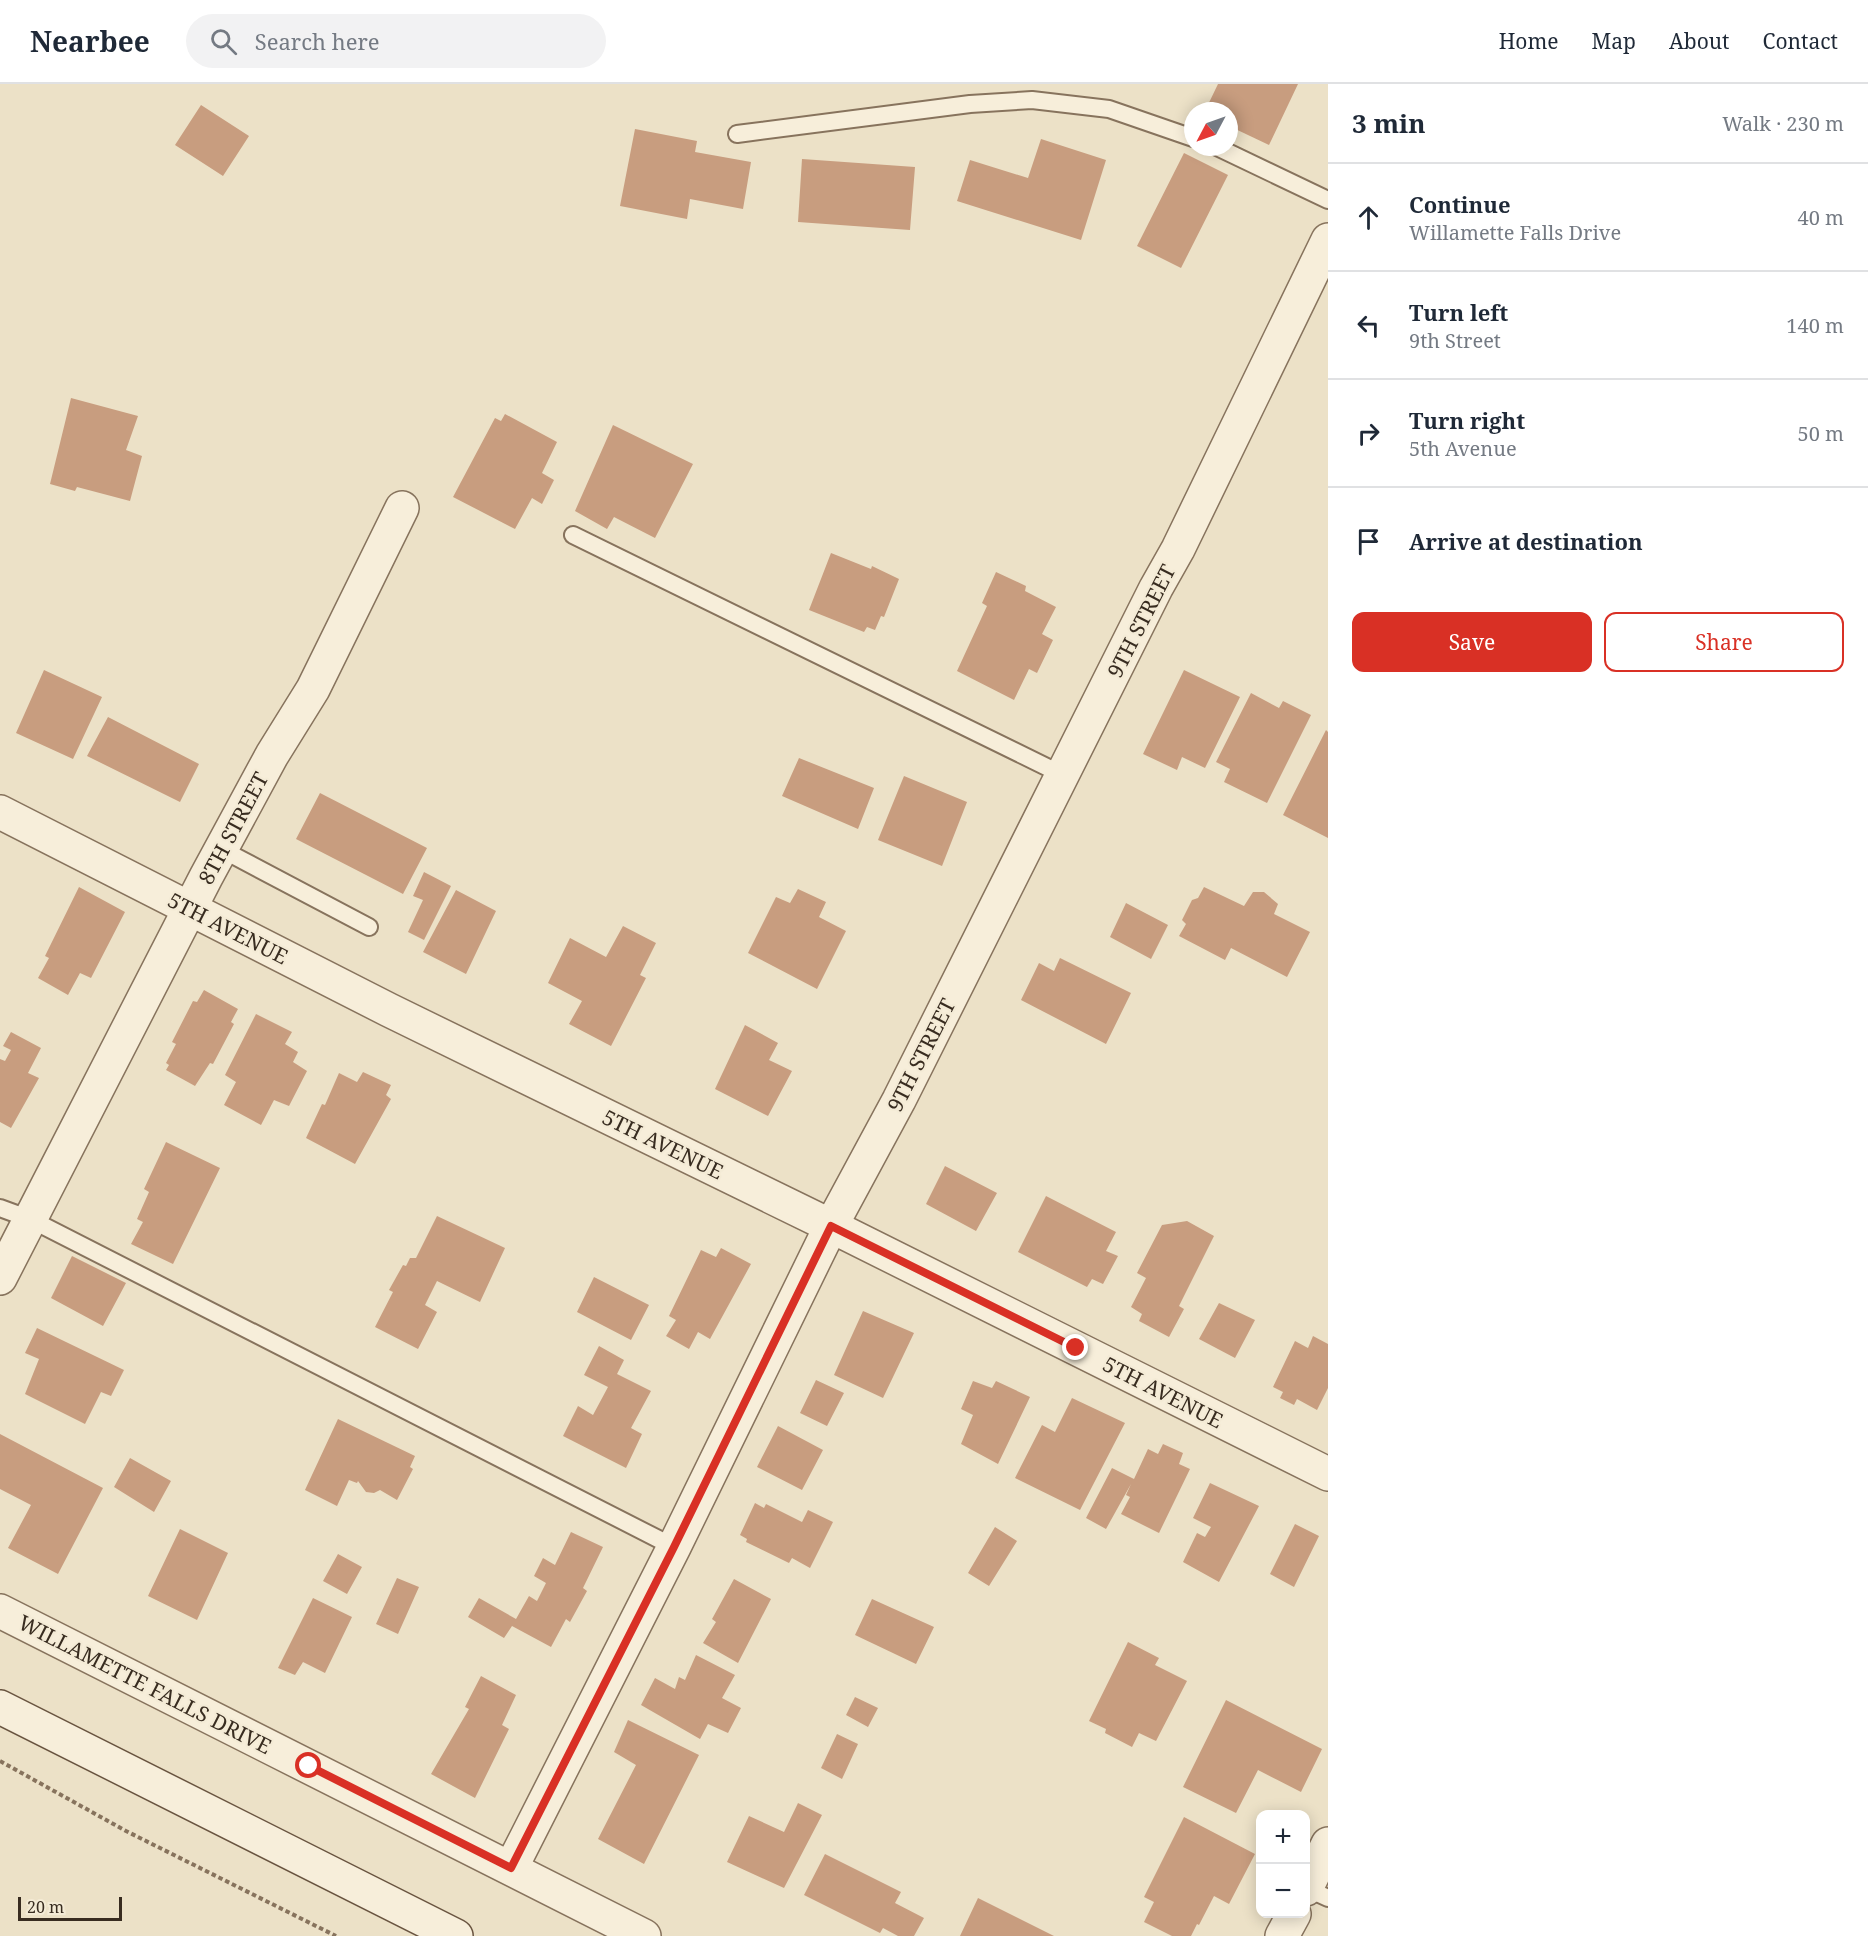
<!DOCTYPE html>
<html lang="en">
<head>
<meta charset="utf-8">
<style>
  :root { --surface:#fff; --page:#f2f2f3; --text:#1f2937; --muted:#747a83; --line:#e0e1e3; --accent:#d93025 }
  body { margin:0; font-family:"Noto Serif",serif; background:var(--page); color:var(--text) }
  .controls { position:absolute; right:18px; bottom:18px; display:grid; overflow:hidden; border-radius:12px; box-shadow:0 3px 15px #0003 }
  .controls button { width:54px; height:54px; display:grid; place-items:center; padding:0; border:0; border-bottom:2px solid var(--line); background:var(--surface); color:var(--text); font:30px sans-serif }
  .compass { position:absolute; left:1184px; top:18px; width:54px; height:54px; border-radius:50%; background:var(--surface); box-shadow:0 3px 15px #0003; rotate:229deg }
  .scale { position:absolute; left:18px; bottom:15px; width:104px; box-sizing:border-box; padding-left:6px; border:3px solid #382c20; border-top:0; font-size:16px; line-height:21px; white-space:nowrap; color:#382c20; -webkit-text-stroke:4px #f4ebd6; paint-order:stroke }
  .stop { position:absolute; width:18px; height:18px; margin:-14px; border:4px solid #d93025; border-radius:50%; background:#fff }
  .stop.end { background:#d93025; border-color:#fff; box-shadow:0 2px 6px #0008 }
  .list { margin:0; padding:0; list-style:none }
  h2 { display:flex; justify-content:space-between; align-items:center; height:78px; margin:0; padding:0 24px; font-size:26px }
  h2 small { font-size:20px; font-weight:400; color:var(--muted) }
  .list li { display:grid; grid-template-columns:39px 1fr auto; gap:18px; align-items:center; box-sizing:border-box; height:108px; padding:0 24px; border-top:2px solid var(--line) }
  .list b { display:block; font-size:22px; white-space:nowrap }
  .list p { margin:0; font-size:20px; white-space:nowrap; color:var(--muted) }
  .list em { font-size:20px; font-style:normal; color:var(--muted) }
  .actions { display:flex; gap:12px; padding:18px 24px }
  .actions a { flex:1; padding:14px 0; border:2px solid var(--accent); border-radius:12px; text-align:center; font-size:21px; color:var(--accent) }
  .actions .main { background:var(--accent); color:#fff }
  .icon { flex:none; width:33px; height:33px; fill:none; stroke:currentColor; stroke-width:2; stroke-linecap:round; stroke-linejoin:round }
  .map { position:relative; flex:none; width:1328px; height:1852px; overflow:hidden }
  header { display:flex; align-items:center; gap:36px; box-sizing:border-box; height:84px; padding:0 30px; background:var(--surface); border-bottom:2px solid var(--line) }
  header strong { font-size:28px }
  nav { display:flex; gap:33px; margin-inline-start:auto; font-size:21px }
  .search { width:420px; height:54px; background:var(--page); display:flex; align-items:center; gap:15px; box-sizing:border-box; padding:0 21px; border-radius:33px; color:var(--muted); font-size:22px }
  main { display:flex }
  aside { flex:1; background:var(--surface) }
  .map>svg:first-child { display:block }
  .building { fill:#c89d7f }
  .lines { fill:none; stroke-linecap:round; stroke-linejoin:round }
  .lane-casing { stroke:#87735d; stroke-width:20 }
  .street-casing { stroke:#87735d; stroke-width:36 }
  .secondary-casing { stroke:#695440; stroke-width:36 }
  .path { stroke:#87735d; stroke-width:4; stroke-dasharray:4.5 3; stroke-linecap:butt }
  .lane { stroke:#f7eeda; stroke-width:16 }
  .street { stroke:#f7eeda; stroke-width:33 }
  .secondary { stroke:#f7eeda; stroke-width:33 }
  .route { stroke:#d93025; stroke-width:8 }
  .labels { text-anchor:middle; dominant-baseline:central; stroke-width:4.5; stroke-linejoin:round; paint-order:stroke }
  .street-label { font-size:21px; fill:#382c20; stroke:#f4ebd6 }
</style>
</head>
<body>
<header>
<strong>Nearbee</strong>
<div class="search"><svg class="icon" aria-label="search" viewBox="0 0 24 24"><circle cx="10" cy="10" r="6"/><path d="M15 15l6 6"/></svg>Search here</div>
<nav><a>Home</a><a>Map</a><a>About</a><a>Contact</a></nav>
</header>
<main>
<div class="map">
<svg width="1328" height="1852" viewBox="0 0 1328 1852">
  <rect width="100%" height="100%" fill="#ece1c7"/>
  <path class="building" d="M1218,0h80l-29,61 -40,-19v-15h-24z
    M201,21l48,31 -26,40 -48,-31z
    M635,45l62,12 -2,11 56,10 -8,47 -53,-10 -3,20 -67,-13z
    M1041,55l65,21 -25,80 -124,-39 13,-41 58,18z
    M1184,69l44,22 -47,93 -44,-22z
    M802,75l113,8 -5,63 -112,-8z
    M71,314l67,18 -12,34 16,6 -12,45 -53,-14 -2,4 -25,-7z
    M505,330l52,28 -15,31 12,7 -12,24 -10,-6 -17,31 -62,-32 42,-79 6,3z
    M613,341l80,39 -38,74 -41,-21 -7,12 -32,-18z
    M831,469l40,16 1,-3 27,13 -15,38 -3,-1 -6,14 -8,-3 -3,5 -55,-22z
    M996,488l30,14 -1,5 31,16 -14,27 11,6 -16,33 -8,-4 -15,31 -57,-29 30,-65 -5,-3z
    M44,586l58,27 -29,62 -57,-26z
    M1184,586l56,27 -35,71 -23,-11 -5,13 -34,-16z
    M1251,609l28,15 4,-7 28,14 -44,88 -43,-21 6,-13 -14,-7z
    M108,633l91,47 -19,38 -93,-46z
    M1326,646l2,2v106l-45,-23z
    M799,674l75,30 -16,41 -76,-33z
    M904,692l63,26 -25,64 -64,-26z
    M320,709l107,55 -24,46 -107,-55z
    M424,788l27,14 -27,54 -16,-8 15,-32 -10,-4z
    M79,803l46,25 -34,66 -11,-5 -12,22 -30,-17 11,-20 -4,-2z
    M1204,803l40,19 9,-14h11l14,12 -4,10 36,18 -23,45 -56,-29 -6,12 -46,-24 7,-12 -4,-4 10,-20 6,-2z
    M798,805l28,13 -7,15 27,14 -29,58 -69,-36 28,-56 14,6z
    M456,806l40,21 -30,63 -43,-22z
    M1126,819l42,22 -17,34 -41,-22z
    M623,842l33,17 -16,32 6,3 -35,68 -42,-22 13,-23 -34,-18 22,-45 36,19z
    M1060,874l71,35 -25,51 -85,-44 18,-37 15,8z
    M204,906l34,19 -7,13 3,2 -21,40 -3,-1 -15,23 -29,-16 3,-5 -3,-2 10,-19 -4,-2 21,-41 4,1z
    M256,930l36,18 -7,12 13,8 -5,10 14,9 -18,35 -15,-6 -13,25 -37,-20 12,-23 -11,-7z
    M745,941l33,18 -9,17 23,11 -24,45 -53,-27z
    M11,948l30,16 -13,25 11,5 -28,50 -11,-6v-63l5,2 6,-11 -8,-4z
    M363,988l28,13 -5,10 5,4 -36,65 -49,-26 16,-34 3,1 14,-32 18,9z
    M166,1058l54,26 -47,96 -42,-20 12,-22 -6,-3 12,-27 -5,-3z
    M945,1082l52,27 -21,38 -50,-27z
    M1046,1112l70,36 -10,19 12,5 -15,28 -11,-5 -5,8 -69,-35z
    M437,1132l68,32 -25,54 -43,-21 -12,24 12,7 -19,37 -43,-22 18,-35 -4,-2 14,-25 3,1 4,-8h6z
    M1187,1137l27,15 -35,70 5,3 -15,28 -30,-16 3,-7 -11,-7 15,-29 -9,-5 25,-48z
    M721,1164l30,16 -41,75 -12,-7 -9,17 -23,-13 10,-16 -7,-4 32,-66 15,7z
    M72,1172l54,27 -23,43 -52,-28z
    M594,1193l55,28 -18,35 -54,-28z
    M1219,1219l36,17 -20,38 -36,-19z
    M863,1227l51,22 -31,65 -49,-23z
    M37,1244l87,42 -13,26 -10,-4 -16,32 -60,-30 14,-35 -14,-6z
    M1313,1252l15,8v44l-11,22 -20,-11 -3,6 -14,-7 3,-6 -10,-5 22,-46 13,7z
    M599,1262l25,14 -7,14 34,17 -20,37 11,6 -16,34 -63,-32 15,-30 15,9 15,-28 -24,-12z
    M816,1296l28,13 -17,33 -27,-13z
    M973,1297l19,7 4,-7 34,16 -32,67 -37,-20 12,-29 -12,-6z
    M1072,1314l53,25 -45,87 -65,-32 27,-53 13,7z
    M338,1335l77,37 -5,11 3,2 -16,31 -17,-10 -6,3 -8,-1 -8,-11 -1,2 -8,-3 -12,26 -32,-16z
    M778,1342l45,24 -21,40 -45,-23z
    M0,1350l103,54 -45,86 -50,-26 23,-43 -31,-16z
    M1163,1360l20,9 -4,11 11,5 -31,64 -38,-19 9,-17 -4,-2 5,-11 -25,45 -20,-11 26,-50 22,11 14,-30 10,5z
    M130,1374l41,23 -17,31 -40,-25z
    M1210,1399l49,23 -40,76 -36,-20 14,-29 8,4 6,-10 -18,-9z
    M755,1419l9,5 2,-4 36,18 6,-12 25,12 -23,46 -18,-10 -3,5 -43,-21 1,-3 -7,-4z
    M1295,1440l24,12 -25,51 -24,-13z
    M995,1443l22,14 -28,45 -21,-13z
    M180,1445l48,24 -31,67 -49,-24z
    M571,1448l32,15 -20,41 4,3 -17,31 -4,-3 -15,28 -39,-21 -8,12 -36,-21 11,-19 37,21 13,-23 8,5 9,-18 -12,-7 9,-18 12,7z
    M338,1470l24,13 -15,27 -24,-13z
    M397,1494l22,9 -21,47 -22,-10z
    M734,1495l37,20 -33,64 -35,-20 13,-21 -4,-3z
    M313,1514l39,19 -27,56 -22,-11 -8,13 -17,-7z
    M872,1515l62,28 -18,37 -61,-29z
    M1128,1558l31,16 -4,7 32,16 -31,60 -17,-8 -7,14 -27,-14 1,-4 -17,-8z
    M696,1571l39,20 -13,23 19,10 -13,25 -20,-9 -8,15 -59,-34 14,-27 20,11 4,-12 6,3z
    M481,1592l35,19 -14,30 7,4 -34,69 -44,-24 38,-65 -4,-2z
    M855,1613l23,11 -10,19 -22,-12z
    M1226,1616l96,49 -21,43 -43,-22 -22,43 -53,-26z
    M628,1636l71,35 -55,109 -46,-25 38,-74 -22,-13z
    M837,1650l21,10 -16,35 -21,-11z
    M798,1719l24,12 -38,73 -57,-26 22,-46 35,16z
    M1184,1733l71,37 -26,50 -15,-8 -15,29 -2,-1 -6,12h-19l-28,-14 10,-20 -10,-5z
    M825,1770l76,38 -6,11 29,15 -10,18h-16l-15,-8 -3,5 -76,-38z
    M978,1814l76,38h-94z"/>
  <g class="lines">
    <defs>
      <path id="lane" d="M737,50l233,-30 62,-4 77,9 84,29
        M1217,63l111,53
        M573,451l490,240
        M223,766l146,77
        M0,1124l30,11 644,328
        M1306,1804l22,10"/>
      <path id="street" d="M0,728l389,198 442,216 497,248
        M0,1194l206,-401 66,-122 41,-66 89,-181
        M0,1527l644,325
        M511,1784l163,-321 157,-321 68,-126 257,-512 22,-39 150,-309
        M1306,1805l22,-45
        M1282,1852l12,-22"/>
      <path id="secondary" d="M0,1623l456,229"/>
    </defs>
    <use href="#lane" class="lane-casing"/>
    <use href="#street" class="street-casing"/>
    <use href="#secondary" class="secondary-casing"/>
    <path class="path" d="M0,1677l126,70 210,105"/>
    <use href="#lane" class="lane"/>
    <use href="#street" class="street"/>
    <use href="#secondary" class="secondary"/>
  </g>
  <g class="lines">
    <path class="route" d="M309,1682l202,102 163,-321 157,-321 245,122"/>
  </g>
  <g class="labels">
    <g class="street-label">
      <text transform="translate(1141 537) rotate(-63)">9TH STREET</text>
      <text transform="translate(233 744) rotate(-62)">8TH STREET</text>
      <text transform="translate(228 844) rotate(27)">5TH AVENUE</text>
      <text transform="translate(921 971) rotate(-63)">9TH STREET</text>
      <text transform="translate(663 1060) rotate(26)">5TH AVENUE</text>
      <text transform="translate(1163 1308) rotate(27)">5TH AVENUE</text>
      <text transform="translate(145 1600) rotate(27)">WILLAMETTE FALLS DRIVE</text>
    </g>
  </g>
</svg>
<div class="controls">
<button>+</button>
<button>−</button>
</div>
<svg class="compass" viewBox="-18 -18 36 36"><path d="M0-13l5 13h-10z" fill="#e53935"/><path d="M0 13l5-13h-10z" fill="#747a83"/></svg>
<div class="scale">20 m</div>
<div class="stop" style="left:309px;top:1682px"></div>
<div class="stop end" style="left:1076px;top:1264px"></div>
</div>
<aside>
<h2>3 min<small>Walk · 230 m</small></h2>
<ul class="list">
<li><svg class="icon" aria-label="ahead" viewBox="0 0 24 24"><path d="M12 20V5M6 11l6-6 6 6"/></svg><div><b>Continue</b><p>Willamette Falls Drive</p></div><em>40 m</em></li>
<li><svg class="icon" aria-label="left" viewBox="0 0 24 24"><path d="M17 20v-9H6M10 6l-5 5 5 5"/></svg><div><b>Turn left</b><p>9th Street</p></div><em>140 m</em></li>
<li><svg class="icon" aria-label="right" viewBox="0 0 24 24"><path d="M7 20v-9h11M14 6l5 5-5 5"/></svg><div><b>Turn right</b><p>5th Avenue</p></div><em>50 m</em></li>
<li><svg class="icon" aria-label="arrive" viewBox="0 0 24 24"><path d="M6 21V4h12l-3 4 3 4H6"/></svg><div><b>Arrive at destination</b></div></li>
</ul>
<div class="actions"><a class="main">Save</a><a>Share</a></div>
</aside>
</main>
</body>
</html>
